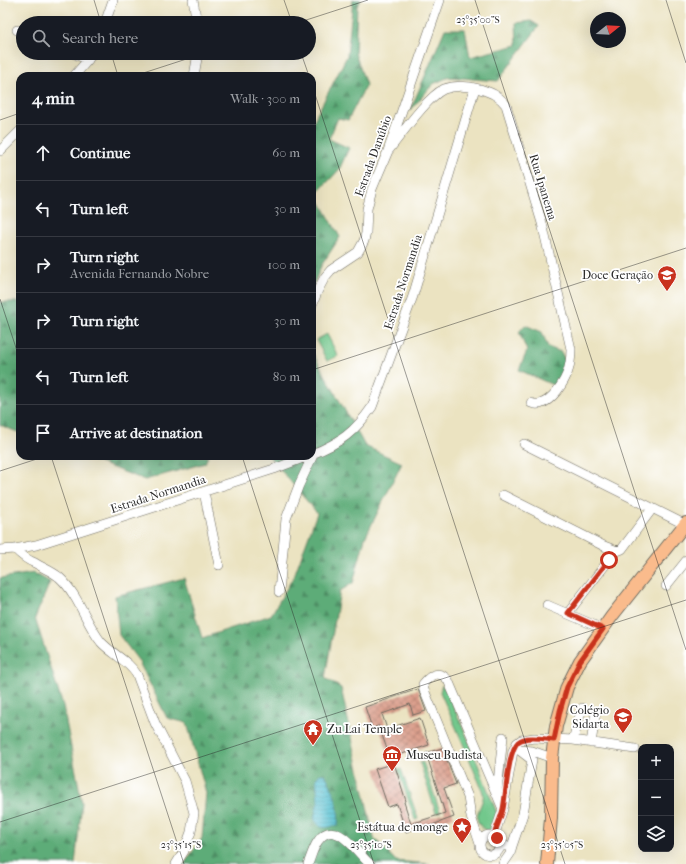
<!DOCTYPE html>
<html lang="en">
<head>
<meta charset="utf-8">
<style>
  :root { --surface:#171b24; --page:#20242c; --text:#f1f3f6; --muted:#9ea1a6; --line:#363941 }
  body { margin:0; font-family:"IM FELL French Canon",serif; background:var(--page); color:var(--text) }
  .controls { position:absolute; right:12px; bottom:12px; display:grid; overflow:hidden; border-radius:8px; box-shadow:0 4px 16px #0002 }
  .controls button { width:36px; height:36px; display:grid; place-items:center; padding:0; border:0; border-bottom:1px solid var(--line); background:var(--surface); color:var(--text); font:20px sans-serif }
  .compass { position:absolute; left:590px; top:12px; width:36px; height:36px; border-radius:50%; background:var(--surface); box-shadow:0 4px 16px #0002; rotate:72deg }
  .stop { position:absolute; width:12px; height:12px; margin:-9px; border:3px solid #c8321e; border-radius:50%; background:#fff }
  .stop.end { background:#c8321e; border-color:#fff; box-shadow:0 1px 4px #0008 }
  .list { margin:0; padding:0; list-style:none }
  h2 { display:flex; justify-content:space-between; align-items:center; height:52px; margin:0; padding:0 16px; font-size:17px }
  h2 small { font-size:13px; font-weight:400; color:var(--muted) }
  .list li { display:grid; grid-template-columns:26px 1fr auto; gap:12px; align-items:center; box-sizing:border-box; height:56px; padding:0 16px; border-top:1px solid var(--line) }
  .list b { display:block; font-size:15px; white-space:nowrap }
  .list p { margin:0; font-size:13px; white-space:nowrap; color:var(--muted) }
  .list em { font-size:13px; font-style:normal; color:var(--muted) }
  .icon { flex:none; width:22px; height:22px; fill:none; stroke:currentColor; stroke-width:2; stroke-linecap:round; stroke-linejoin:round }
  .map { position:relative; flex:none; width:686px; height:864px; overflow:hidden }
  .search { position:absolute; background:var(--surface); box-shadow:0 4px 16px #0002; left:16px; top:16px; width:300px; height:44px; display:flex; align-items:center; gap:10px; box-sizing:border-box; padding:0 14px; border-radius:22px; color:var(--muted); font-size:15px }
  .panel { position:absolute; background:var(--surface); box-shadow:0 4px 16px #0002; left:16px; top:72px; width:300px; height:388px; border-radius:12px }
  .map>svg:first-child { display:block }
  .green { fill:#72c88c; stroke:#4e7a5c }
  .forest { fill:url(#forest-firs); stroke:#446c52 }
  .water { fill:url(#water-rules); stroke:#42767f }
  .building { fill:url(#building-cross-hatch) }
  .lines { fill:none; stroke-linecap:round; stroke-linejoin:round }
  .minor-casing { stroke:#6e6b60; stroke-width:10 }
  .major-casing { stroke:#6e6b60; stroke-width:14 }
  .minor { stroke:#fff; stroke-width:9 }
  .major { stroke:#fabb8c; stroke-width:12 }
  .route { stroke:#c8321e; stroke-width:5 }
  .ticks { fill:none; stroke:#2b2b2b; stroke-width:1; stroke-opacity:0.45 }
  .labels { text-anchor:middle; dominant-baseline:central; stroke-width:3.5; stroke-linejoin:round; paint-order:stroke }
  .street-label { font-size:12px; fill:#2b2b2b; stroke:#fff }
  .poi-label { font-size:12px; fill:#2b2b2b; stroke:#fff; text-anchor:end }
  .ticks-label { font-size:10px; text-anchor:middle; fill:#2b2b2b; stroke:#fff; stroke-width:3.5; stroke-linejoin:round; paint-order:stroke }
</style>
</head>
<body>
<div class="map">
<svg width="686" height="864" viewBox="0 0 686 864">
  <defs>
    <pattern id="forest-firs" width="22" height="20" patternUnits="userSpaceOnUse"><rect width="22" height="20" fill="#5dac78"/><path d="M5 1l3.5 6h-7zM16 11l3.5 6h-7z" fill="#4d8c63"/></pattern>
    <pattern id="water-rules" width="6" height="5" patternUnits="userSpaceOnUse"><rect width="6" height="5" fill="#58c2d3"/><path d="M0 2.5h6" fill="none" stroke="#499eab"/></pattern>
    <pattern id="building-cross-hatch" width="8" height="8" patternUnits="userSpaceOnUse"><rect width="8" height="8" fill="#db9f8c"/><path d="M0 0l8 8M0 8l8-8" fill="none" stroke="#b28273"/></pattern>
  </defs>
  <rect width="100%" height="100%" fill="#fff"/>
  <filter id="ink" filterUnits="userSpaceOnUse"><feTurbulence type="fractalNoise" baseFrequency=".025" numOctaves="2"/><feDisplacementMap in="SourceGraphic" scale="8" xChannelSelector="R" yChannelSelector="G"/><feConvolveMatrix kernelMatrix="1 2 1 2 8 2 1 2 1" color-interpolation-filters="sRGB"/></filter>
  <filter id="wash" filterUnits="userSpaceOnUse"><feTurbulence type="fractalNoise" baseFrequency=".012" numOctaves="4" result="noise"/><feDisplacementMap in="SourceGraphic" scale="16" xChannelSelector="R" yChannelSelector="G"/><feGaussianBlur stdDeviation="0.9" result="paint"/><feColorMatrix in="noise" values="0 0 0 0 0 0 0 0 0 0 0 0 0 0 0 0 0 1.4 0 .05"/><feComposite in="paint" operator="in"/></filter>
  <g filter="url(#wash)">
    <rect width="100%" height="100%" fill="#ebe3c1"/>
    <path class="green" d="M327,334l11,22 -11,5 -11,-21z
      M442,685l4,5 22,49 30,77c-2,7 -4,11 -11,15 -21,-12 -1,-27 -4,-38 -2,-8 -7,-17 -10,-25 -10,-26 -22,-51 -33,-76z
      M423,762l17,50 -4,1 -16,-50z
      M401,769l17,50 -3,1 -17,-50z"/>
    <path class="forest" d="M353,0h8l-4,6 -2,47 11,32 -18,35 -10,-2 -9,21 20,9 -10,22 -23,24 24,43 -19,29 -9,22v-136l1,-3h-1v-25l35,-68z
      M531,21l8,5 -41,55 -49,-4 -16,7 -23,27 35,-82h20l5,28 47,-12 -1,-22z
      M0,302h20v131l-20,-8z
      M525,325l17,7 6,15 13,5 6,12 -3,17 -9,5 -36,-16 8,-19 -8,-19z
      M312,352l53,94 37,17 -37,75 -12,45 -13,8 -15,87 16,10 33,150 22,23 34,3h-246l18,-26 4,-45 -19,-70 -20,-5 -29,-58 -19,-25 -4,-39 69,-18 18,60 69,-23 23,-39 23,-63 -48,-57h43z
      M81,456h127l-3,7 -60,17z
      M34,573l16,9 -15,36 28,88 19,97 -7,61h-75v-286z"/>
    <path class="water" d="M320,774h5c8,14 16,35 13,51 -13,3 -18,6 -24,-7l4,-17 -2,-23z"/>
    <g id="blocks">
      <path class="building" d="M418,689l8,22 -13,4 -3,-11 -28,10 5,15 33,-11 9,27 -39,13 -11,-32 -7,2 -7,-21z
        M442,748l14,36 -12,4 10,29 -30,11v-2l-18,6 -9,-28 -9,3 -13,-38 19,-6 12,38 -2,1 7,22 34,-11 -19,-60z"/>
    </g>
  </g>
  <g filter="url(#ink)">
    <use href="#blocks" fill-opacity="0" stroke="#6e6b60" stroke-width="1"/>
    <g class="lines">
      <defs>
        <path id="minor" d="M193,0l4,23
          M105,23l8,-23
          M17,30l6,2
          M73,53l15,7
          M74,76l14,-16 4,-7
          M194,76l4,-23
          M0,151l20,-20
          M388,151c13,-16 39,-54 56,-62 11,-4 25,-3 36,0 12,4 18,6 26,16l36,118 29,126c0,9 -1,17 -4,25 -5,12 -21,36 -36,29
          M312,305l6,-15 7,-13 6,-7 27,-18 6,-11 2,-8 1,-24 5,-20 16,-38 52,-151
          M524,444l162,81
          M312,454c28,-11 43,-22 60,-47l41,-111 62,-208
          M204,492l15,73
          M503,495l101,51 13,5 5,-2 30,-40
          M15,549c6,6 12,11 20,14 8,5 17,8 24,14 20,18 26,45 42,65 11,12 28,19 36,33l18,48 30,58 9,32 -3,19 -7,19 -8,13
          M0,550l15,-1 21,-4 238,-76 34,-13
          M666,586l20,-25
          M279,592l7,-73 13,-34 15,-32
          M547,605l56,24
          M568,613l41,-53
          M573,740l9,-32
          M591,743l5,-32
          M519,750l13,1 20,7
          M497,791l6,-54
          M480 845a10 10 0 1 1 20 0a10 10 0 1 1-20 0Z
          M494,836l9,-27 10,-58 4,-8 4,-3 13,-2 39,2 62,9
          M480,844l-9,-27 -3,-20 -44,-107 -1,-6c8,-10 16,-14 25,-4l55,129
          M499,846h13l11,-32 9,-54 -13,-10
          M308,864c3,-7 5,-16 10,-23 17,-25 39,12 52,23
          M503,864l7,-10 2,-8"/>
        <path id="major" d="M547,864l4,-46 1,-60 4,-32 11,-39 13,-26 32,-45 74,-93"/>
      </defs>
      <use href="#minor" class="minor-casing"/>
      <use href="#major" class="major-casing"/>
      <use href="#minor" class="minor"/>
      <use href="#major" class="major"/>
    </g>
  </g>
  <g class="lines" filter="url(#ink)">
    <path class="route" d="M497,838l-3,-2c2,-9 7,-18 9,-27 3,-14 5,-58 15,-67 8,-7 26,-3 36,-2l6,-29 7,-24 13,-26 23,-32 -35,-16 41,-53"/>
  </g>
  <path class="ticks" d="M94,0l7,23M284,0l8,23M475,0l211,650M666,0l20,63M297,23l71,-23M111,53l7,23M301,53l8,23M134,76l71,-23M312,85l253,779M0,120l20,-7M0,299l20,61M312,370l374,-122M51,456l133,408M242,456l132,408M0,471l46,-15M0,822l686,-222"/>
  <defs>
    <symbol id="school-pin" viewBox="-11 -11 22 30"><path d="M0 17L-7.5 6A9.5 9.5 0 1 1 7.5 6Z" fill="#c8321e" stroke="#fff"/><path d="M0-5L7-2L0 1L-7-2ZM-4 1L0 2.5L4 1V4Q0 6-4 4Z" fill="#fff"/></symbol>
    <symbol id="temple-pin" viewBox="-11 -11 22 30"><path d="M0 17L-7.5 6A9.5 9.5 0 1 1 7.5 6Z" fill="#c8321e" stroke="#fff"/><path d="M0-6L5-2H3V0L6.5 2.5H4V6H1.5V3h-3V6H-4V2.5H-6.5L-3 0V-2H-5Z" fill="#fff"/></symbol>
    <symbol id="museum-pin" viewBox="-11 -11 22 30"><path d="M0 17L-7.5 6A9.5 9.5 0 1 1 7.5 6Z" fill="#c8321e" stroke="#fff"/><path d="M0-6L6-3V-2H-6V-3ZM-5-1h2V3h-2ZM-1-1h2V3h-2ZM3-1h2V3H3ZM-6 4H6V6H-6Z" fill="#fff"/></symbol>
    <symbol id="sight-pin" viewBox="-11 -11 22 30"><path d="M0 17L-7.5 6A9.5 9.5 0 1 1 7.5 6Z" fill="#c8321e" stroke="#fff"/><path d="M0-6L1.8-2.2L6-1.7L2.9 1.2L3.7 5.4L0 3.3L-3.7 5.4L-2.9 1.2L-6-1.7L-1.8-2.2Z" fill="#fff"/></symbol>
  </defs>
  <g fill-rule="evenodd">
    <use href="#school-pin" x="656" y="264" width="22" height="30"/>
    <use href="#school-pin" x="612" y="706" width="22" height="30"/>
    <use href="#temple-pin" x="302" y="718" width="22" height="30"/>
    <use href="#museum-pin" x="381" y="744" width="22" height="30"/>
    <use href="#sight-pin" x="451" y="816" width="22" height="30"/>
  </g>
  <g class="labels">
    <g class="street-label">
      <text transform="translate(373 156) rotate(-70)">Estrada Danúbio</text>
      <text transform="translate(543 187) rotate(73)">Rua Ipanema</text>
      <text transform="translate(403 282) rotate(-72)">Estrada Normandia</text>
      <text transform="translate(158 494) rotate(-18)">Estrada Normandia</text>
    </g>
    <g class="poi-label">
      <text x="653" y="275">Doce Geração</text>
      <text x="609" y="710">Colégio<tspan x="609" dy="14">Sidarta</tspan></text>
      <text x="327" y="729" text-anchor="start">Zu Lai Temple</text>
      <text x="406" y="755" text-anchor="start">Museu Budista</text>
      <text x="448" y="827">Estátua de monge</text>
    </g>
  </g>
  <g class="ticks-label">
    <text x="478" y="23">23°35'00"S</text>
    <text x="181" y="848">23°35'15"S</text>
    <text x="371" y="848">23°35'10"S</text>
    <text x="562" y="848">23°35'05"S</text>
  </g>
</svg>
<div class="controls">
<button>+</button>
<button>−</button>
<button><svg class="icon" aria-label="layers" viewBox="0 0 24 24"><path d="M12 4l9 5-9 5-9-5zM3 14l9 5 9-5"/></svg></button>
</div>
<svg class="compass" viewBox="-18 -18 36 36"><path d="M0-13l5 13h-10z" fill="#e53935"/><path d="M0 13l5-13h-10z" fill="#9ea1a6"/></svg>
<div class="stop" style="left:609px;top:560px"></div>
<div class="stop end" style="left:497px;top:838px"></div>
<div class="search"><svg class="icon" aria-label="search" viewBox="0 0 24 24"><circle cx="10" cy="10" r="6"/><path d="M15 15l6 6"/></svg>Search here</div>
<section class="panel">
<h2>4 min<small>Walk · 300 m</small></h2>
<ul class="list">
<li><svg class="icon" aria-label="ahead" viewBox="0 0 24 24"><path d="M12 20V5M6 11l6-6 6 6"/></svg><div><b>Continue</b></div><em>60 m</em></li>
<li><svg class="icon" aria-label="left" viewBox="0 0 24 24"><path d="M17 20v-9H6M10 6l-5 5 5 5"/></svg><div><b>Turn left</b></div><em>30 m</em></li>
<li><svg class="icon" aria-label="right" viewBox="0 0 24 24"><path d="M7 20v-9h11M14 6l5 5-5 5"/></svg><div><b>Turn right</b><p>Avenida Fernando Nobre</p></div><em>100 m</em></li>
<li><svg class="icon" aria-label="right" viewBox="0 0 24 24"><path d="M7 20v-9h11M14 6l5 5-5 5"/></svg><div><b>Turn right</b></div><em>30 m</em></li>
<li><svg class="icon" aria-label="left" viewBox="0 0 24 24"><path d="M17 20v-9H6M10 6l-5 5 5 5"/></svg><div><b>Turn left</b></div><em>80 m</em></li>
<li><svg class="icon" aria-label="arrive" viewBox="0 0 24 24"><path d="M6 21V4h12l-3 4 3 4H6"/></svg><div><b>Arrive at destination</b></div></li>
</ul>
</section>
</div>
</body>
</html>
